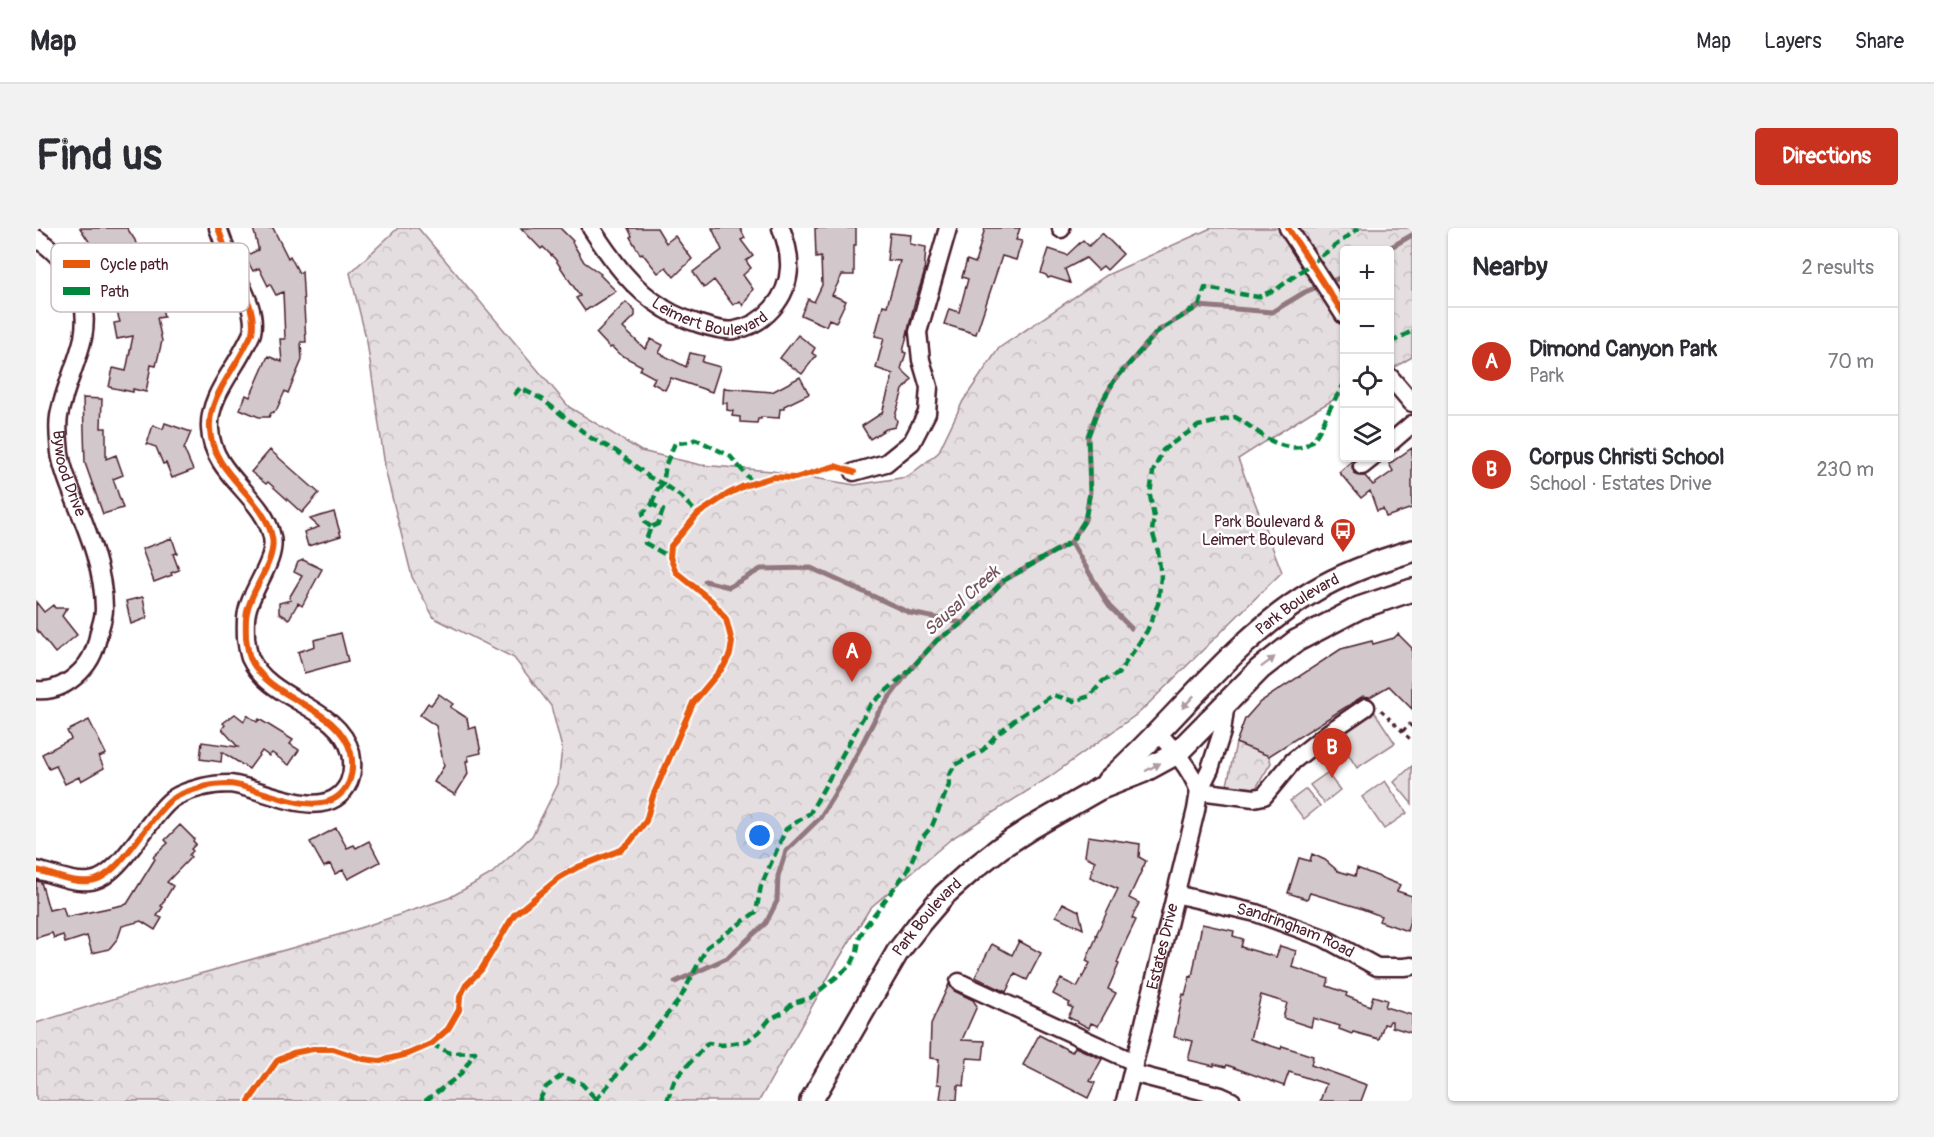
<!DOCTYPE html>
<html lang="en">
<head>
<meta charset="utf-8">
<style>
  :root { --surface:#fff; --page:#f2f2f3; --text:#2b2b33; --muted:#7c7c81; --line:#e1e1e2; --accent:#c8321e }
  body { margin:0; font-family:Pangolin,sans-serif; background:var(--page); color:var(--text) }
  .controls { position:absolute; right:18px; top:18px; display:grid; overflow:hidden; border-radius:6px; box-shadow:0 2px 4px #0004 }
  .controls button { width:54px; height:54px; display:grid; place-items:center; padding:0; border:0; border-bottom:2px solid var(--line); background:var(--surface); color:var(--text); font:30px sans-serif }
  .you { position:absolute; left:724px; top:608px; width:21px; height:21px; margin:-15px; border:4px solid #fff; border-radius:50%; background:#1a73e8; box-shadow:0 0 0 9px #1a73e833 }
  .badge { display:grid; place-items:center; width:39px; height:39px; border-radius:50%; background:var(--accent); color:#fff; font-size:20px; font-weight:700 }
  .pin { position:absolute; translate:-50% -50px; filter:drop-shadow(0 2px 3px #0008) }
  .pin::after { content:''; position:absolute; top:32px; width:21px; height:18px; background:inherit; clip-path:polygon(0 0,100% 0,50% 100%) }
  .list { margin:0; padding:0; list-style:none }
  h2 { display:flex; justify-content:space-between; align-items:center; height:78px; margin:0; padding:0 24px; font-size:26px }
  h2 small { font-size:20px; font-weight:400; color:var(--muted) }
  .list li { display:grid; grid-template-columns:39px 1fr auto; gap:18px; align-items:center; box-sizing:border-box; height:108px; padding:0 24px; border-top:2px solid var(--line) }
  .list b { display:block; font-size:22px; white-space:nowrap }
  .list p { margin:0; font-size:20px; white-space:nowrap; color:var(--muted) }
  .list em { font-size:20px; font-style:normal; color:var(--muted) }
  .icon { flex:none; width:33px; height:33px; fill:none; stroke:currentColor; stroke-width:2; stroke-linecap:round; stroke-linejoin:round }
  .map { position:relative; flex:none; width:1376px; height:873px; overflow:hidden; border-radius:6px }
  header { display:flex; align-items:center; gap:36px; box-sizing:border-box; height:84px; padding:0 30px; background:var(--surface); border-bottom:2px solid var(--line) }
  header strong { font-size:28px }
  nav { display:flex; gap:33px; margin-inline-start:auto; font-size:21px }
  .intro { display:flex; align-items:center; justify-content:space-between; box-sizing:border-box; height:144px; padding:0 36px }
  h1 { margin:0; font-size:42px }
  .button { padding:15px 27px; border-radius:6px; background:var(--accent); color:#fff; font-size:21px; font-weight:700 }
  main { display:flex; gap:36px; padding:0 36px }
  aside { flex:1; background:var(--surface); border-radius:6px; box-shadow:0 2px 4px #0004 }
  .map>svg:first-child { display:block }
  .park { fill:url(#park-crowns); stroke:#987e86; stroke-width:1.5 }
  .pitch { fill:#e5dee0; stroke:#987e86; stroke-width:1.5 }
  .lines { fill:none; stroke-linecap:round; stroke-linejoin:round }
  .stream { stroke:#91787e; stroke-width:5 }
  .building { fill:#d2c7cb; stroke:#4a1f2b; stroke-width:1.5 }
  .minor-casing { stroke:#4a1f2b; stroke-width:21 }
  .major-casing { stroke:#4a1f2b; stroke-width:26 }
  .path { stroke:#4a1f2b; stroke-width:3; stroke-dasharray:4.5 4.5; stroke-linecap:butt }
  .minor { stroke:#fff; stroke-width:16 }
  .major { stroke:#fff; stroke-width:21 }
  .quiet { stroke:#00873e; stroke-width:4.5; stroke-dasharray:9 4.5; stroke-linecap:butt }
  .cycleway-casing { stroke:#fff; stroke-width:10 }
  .cycleway { stroke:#e8590c; stroke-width:6 }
  .oneway { fill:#ae9aa0 }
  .labels { text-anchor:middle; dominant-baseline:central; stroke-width:5; stroke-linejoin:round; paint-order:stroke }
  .street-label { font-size:16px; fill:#4a1f2b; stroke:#fff }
  .poi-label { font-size:16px; fill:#4a1f2b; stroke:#fff; text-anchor:end }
  .water-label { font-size:18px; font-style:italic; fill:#74535c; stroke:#fff }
  .key { fill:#fff; stroke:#c9bcbf; stroke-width:1.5 }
  .key-label { font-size:16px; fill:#4a1f2b }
</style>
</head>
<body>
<header>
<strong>Map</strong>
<nav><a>Map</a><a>Layers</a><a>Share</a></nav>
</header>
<div class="intro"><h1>Find us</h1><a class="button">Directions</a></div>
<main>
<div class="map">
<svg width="1376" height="873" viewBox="0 0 1376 873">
  <defs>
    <pattern id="park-crowns" width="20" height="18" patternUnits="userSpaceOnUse" patternTransform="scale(1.5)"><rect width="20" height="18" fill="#e5dee0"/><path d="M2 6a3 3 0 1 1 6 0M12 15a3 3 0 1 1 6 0" fill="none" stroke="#c6bec0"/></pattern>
  </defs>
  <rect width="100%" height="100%" fill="#fff"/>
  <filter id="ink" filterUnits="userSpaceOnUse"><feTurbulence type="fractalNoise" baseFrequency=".0167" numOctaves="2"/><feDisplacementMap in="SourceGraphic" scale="12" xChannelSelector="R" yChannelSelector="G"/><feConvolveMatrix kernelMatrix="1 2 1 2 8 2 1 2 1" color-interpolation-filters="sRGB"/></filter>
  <g filter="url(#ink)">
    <path class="park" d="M362,0h20l151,179 72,44 60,14 71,6 83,14 52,-8 31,-24 25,-52 36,-53 108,-73 104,-47h201v129l-22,13v-120h-46v144l-34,19 -72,46 44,113 -142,140 -92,66 -97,61 -81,69 -36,59 -75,134h-723v-78l96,-30 213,-60 104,-35 42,-24 41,-38 26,-52 4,-36 -11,-42 -37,-48 -80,-40 -22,-41 -26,-104 -19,-131 -17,-69z
      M1200,515l33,13 2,7 -15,25 -29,-3z"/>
    <path class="pitch" d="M1334,477l25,38 -38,25 -25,-39z
      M1376,538v38l-18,-22z
      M1291,545l13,17 -16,13 -14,-18z
      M1349,553l22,32 -23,16 -22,-32z
      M1270,561l14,17 -16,13 -14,-18z"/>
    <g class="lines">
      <path class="stream" d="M1350,22l26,-15
        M1035,314l38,64 22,22
        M669,353l24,6 32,-18 50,-1 99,45 53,10
        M639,754l52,-24 39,-35 11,-22 1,-25 8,-25 34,-33 26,-43 32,-62 31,-42 28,-31 26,-17 40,-42 68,-39 14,-22 5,-28 -2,-56 11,-29 15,-26 44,-50 41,-25 73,6 33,-20 39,-16"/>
    </g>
    <path class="building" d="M44,0h47l8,12 11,41 1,20 13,-2 4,18 -7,1 5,23 -6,25 -5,-1 -5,27 -13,-3v3l-24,-5 4,-19 13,3 7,-35 -16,3 -3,-16 6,-1 -8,-26v-20z
      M217,0h20l15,30 2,-2 9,17 3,-2 4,71h-5l1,18 -14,33 -3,-2 -9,20 -5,2 -2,4h-10l-19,-8 6,-14 4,2 18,-41 14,6 -2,-23h5l-2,-47 -7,3 -6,-11 -2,2 -9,-18 -6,3 -8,-15 13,-6v-3z
      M485,0h39l13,13 -1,1 12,20 17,12 -1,1 16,16 -31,20 -9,-13 4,-2 -25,-37 -12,-12 -2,2z
      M592,0h29l9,15 9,-7 17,23 -18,18 -8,-10 -8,6 -16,-20 -2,1 -10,-17 2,-1z
      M676,0h28l5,10 -4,2 12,16 -7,5 5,7 -8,7 10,14 -10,17 -3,-5 -7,4 -19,-25 -10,8 -11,-16 29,-22z
      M779,0h41v17h-2v30h-12l-10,20 14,6 -10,21 -7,-3 -3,7 -25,-11 7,-16 6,3 8,-17 -1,-28 -5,1z
      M949,0h35l-4,12 6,1 -6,19 -14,-4 -26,78 -32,-10 5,-15 10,3 9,-33 -6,-2 5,-17 8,3z
      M854,5l21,2 -1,9 16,3 -2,27 -10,31 -11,47 3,1 -5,16 11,10 -9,11 -8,26 2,5 -2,6 -9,2 -16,10 -8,-13 20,-13 11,-39 -17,-6 8,-30 -9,-2 8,-31 4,1 13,-45 -13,-1z
      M1066,5l21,21 -16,16 -4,-4 -5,4 -12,-12 -21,11 5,14 -19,-6 -3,1 -2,-3 -5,-2 8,-24 18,6 16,-15 6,6z
      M590,74l9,9v5l-12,12 22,21 6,-10 12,6 -4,8 27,14 4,-14 14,3 -2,6 18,5 -8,25 -41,-14 -6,12 -13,-7 3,-5 -15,-8 2,-4 -23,-12 -7,-7 -2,1 -14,-15z
      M762,107l17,13 -3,5 4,3 -14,18 -22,-16z
      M764,149l9,17 -25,12v3h-4l-1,9 -18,-1v2h-3l-1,4 -17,-1v-5l-8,-1 1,-5 -6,-1v-7h-4l1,-15 48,4z
      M47,170l19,1 -1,29h5v31l10,-4 7,20 -10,4 10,29 -20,6 -18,-51z
      M129,195l26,9 -7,17 9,21 -21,8 -6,-15 -3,1 -7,-17 -9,-3 6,-19 10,4z
      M1376,220v60l-26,9 -3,-8 -6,2 -7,-20 -9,7 -22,-26 14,-12 -1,7 2,6 5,3h6l8,9 20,-14 -4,-7z
      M234,222l49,43 -17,20 -34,-31 -2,2 -15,-12z
      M298,284l7,24 -33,10 -4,-14 15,-5 -9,-8z
      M136,310l5,15 -4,1 6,16 -8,3 1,2 -18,7 -12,-33z
      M267,332l19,9 -20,37 -4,-3 -9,16 -10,-6v-10l12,-3 -2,-2 13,-22 -8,-4 4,-10z
      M107,369l4,21 -16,6 -5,-23z
      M0,374l8,10 9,-7 2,3h12l-5,8 15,19 -22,18 -19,-24z
      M305,405l7,28 -44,12 -6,-21 17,-6 -1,-6z
      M1362,406l14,14v61l-23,-23 -19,11 -7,-1 -94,60 -33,-13 9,-24 15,-17 81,-53 31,-8 1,3 21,-6z
      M403,466l14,10 -3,3 17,11 2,11 7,-2 5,26 -13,3 1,5h-3l2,13 -13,21 -21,-13 10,-16 -8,-40 -16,-11 8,-12 3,2z
      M199,486l9,7 3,-6 10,7 2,-3 34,21 -3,4 9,6 -10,15 -17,-12 -3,3 -7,-5 -13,18 -27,-17 -1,10 -21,-3 2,-17 36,5 -16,-18 3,-4 -2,-2z
      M53,492l17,34 -7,3 5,11 -23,13 -2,-4 -14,7 -9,-18 -7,3 -7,-15 29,-15 -4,-8z
      M144,597l14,14 -1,2 3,3 -5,5 2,2 -4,4 2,2 -24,25 6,4 -12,20 2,1 -6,9 5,2 -7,12 -14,-9 -19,5 -4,12 -9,11 -17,4 -5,-17 -22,7 -2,-8 -9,3 -2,-5 -16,5v-57l5,1 8,28 14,-3 3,10 61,-13 28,-45 -2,-2 15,-14 -3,-3z
      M300,600l11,20 7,-3 2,3 13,-7 11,21 -32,17 -5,-9 -8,4 -5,-10 -6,3 -14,-25z
      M1052,608l52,8 -1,13 7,4 -17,37 10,5 -7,15 4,2 -12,25 -7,18 2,1 -11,25 8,4 -18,33 -7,-3 -2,5 -21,-11 5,-9 -5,-2 2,-3 -17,-9 8,-15 16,8 13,-24 -4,-2 11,-25 -1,-1 22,-46 -28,-12 5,-16 -10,-5z
      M1276,626l13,6 13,11 17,5 2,-8 43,17 -3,6 15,5v17l-5,18 -28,-10 2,-5 -24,-9 -47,-14 -3,6 -19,-6 11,-35 11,3z
      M1027,675l16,8 4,18 -27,-13z
      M1166,696l32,7 -1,5 10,3 -2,8 35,10 4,-11 16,5 -4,16 37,12 -2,7 20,7 -1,3 24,10 3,-10 14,4 -2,7 27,8v18l-20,-6v-6h-2l-2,4 -4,-1 -5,15 -26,-7 -1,2 -13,-5 1,-3 -27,-8 -2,9 -28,-9 4,-15 -26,-8 -11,44 31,10 1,-3 31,10 -2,9 56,20 -6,16h-41l6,-17 -37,-12 -5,14 -57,-21 -1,2 -12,-3v2l-26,-6 5,-19 -19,-4 9,-43 2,1 5,-19 2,1z
      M983,713l22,12 -14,27 -12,-6 -9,18 -31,-15 17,-33 20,11z
      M913,756l5,7 19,9 4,6 -15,34 23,1 -2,18 -16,-1 -3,28 -6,-1 -1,15 -17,-1 2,-14 -5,-1 2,-25 -9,-1 1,-34z
      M1003,807l33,17 3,-5 27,12 -12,22 5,2 -7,15 -65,-33z"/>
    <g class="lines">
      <defs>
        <g id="minor">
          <path id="s1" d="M555,0c21,32 41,61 74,81 14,9 55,24 70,21 29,-5 53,-32 54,-62 1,-14 -3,-27 -8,-40"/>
          <path d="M1252,0l56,87"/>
          <path d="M1025,1v-1"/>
          <path id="s2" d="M0,10c34,23 55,57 47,100 -6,26 -19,51 -24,78 -2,12 0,25 1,37 2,16 9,31 15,47 14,34 29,72 29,109 0,8 -3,16 -5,23 -3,16 -7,28 -19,40 -12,12 -26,20 -44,18"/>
          <path d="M1354,149l22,26"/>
          <path d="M1354,215l22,-19"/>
          <path d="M1326,238l10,-8"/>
          <path d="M818,244l32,-9 26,-21 15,-29 2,-26 -8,-27 -3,-28 30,-104"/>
          <path d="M1122,505c16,17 32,35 41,58"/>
          <path d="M1163,563l55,7 10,-2 29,-35 35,-28 38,-26"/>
          <path d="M0,642c18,4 35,13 54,11 29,-2 57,-62 81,-81 9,-7 21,-10 32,-13 8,-2 18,-3 26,-3 35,3 99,44 120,-2 4,-10 4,-19 2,-29 -13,-48 -81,-51 -101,-95 -2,-5 -3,-14 -4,-20 0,-8 -1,-18 1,-26 4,-23 30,-51 25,-75 -8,-41 -60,-62 -62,-108 -2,-30 22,-56 35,-82 2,-4 5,-9 7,-14 5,-22 -11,-47 -20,-67 -5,-12 -9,-25 -14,-38"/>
          <path id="s3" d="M1139,666l81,19 68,25 53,29h27l8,-1"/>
          <path d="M923,754l175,80"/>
          <path d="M1096,845l89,23 11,5"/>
          <path id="s4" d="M1089,873l71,-291 3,-19 11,-22 12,-37 4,-30"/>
        </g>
        <g id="major">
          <path id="s5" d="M1072,553c70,-62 125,-142 206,-190 30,-18 64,-30 98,-40"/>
          <path id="s6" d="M775,873l86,-148 23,-30 24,-28 28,-25 28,-22 31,-20 68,-39 43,-17 35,-19 83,-84 36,-28 63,-33 53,-18"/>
        </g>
      </defs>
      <use href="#minor" class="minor-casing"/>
      <use href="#major" class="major-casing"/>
      <path class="path" d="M1345,482l31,31
        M1367,503l6,-7 3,3"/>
      <use href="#minor" class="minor"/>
      <use href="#major" class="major"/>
      <path class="quiet" d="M1354,115l22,-12
        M478,167l6,-7 22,11 49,39 25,13 33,26 14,7 3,-20 9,-21 15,-1 6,-3 34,17 24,28
        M616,276l5,-14 6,-6 17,12 18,18
        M615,299l-5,-4 -3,-10 9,-9 11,6 -5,14 -7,3 -6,16 25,14
        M389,873l35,-26 15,-23 -25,1 -19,-9
        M503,873l7,-14 15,-11 20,7 15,16
        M559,873l85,-102 27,-52 49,-35 5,-26 25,-57 24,-16 60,-108 39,-34 28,-31 26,-17 40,-42 68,-39 14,-22 5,-28 -2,-56 11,-29 15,-26 44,-50 41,-25 6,-18 53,9 19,-8 82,-61
        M631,873l8,-22 33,-36 14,2 25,-4 12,-9 11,-13 14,-7 9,-9 17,-5 34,-27 8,-8 5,-11 2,-13 5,-11 43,-57 14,-32 11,-13 17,-41v-10l6,-10 28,-15 13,-15 21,-17 36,-23 21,6 16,-5 13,-15 15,-7 29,-43 11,-27 3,-27 -3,-26 -6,-20 2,-14 -4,-22 3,-23 10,-22 14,-10 21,-14 37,-9c15,8 28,21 43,27 33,12 39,-8 50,-32 5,-10 11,-19 16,-28"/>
      <defs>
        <path id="cycleway" d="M1252,0l56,87
          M0,642c18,4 35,13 54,11 29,-2 57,-62 81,-81 9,-7 21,-10 32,-13 8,-2 18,-3 26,-3 35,3 99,44 120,-2 4,-10 4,-19 2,-29 -13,-48 -81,-51 -101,-95 -2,-5 -3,-14 -4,-20 0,-8 -1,-18 1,-26 4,-23 30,-51 25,-75 -8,-41 -60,-62 -62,-108 -2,-30 22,-56 35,-82 2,-4 5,-9 7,-14 5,-22 -11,-47 -20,-67 -5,-12 -9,-25 -14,-38
          M213,873l28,-40 16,-8 20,-4h20l30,10 17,2 28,-7 23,-10 17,-15 11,-19 1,-13 6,-12 15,-15 33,-55 45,-37 19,-11 43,-17 9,-8 16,-21 7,-25 40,-93 31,-37 6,-12 2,-12 -6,-23 -14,-18 -36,-29 -6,-15 1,-11 27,-32 30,-20 16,-8 29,-9 22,1 40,-12 19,6"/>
      </defs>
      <use href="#cycleway" class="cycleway-casing"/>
      <use href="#cycleway" class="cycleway"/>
    </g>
    <defs><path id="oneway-solid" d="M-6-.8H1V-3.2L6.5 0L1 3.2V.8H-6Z" transform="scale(1.5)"/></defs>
    <g class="oneway">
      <use href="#oneway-solid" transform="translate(1232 434) rotate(-37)"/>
      <use href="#oneway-solid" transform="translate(1152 474) rotate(133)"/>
      <use href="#oneway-solid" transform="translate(1117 539) rotate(-28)"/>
    </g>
  </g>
  <defs>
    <symbol id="bus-pin" viewBox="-11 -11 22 30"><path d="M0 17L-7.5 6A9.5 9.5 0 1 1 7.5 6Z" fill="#c8321e" stroke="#fff"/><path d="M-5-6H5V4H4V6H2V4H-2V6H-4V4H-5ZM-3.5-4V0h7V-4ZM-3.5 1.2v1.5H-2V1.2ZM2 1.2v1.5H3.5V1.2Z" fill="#fff"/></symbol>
  </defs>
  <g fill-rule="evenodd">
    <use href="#bus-pin" x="1292" y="288" width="30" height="40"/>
  </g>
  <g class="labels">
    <g class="street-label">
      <text stroke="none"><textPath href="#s1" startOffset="158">Leimert Boulevard</textPath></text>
      <text stroke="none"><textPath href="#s2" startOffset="258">Bywood Drive</textPath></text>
      <text stroke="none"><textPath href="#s5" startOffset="260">Park Boulevard</textPath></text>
      <text stroke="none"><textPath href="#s6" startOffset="218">Park Boulevard</textPath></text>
      <text stroke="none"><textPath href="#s3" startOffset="126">Sandringham Road</textPath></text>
      <text stroke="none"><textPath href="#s4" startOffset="159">Estates Drive</textPath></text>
    </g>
    <g class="poi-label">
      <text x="1288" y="294">Park Boulevard &amp;<tspan x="1288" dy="18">Leimert Boulevard</tspan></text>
    </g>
    <g class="water-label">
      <text transform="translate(926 373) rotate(-42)">Sausal Creek</text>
    </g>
  </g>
  <rect x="15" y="15" width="198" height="69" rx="9" class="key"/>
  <rect x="27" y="32" width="27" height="8" fill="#e8590c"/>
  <rect x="27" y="59" width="27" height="8" fill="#00873e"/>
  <g class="key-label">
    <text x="64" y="42">Cycle path</text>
    <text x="64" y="69">Path</text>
  </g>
</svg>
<div class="controls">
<button>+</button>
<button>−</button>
<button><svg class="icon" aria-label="locate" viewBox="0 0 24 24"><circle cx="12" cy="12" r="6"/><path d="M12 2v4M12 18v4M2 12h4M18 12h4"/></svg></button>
<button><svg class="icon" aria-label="layers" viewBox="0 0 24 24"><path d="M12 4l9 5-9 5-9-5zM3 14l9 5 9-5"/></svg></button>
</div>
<div class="you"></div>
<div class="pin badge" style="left:816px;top:454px">A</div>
<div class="pin badge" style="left:1296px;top:550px">B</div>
</div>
<aside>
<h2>Nearby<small>2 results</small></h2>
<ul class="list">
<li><span class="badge">A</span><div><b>Dimond Canyon Park</b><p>Park</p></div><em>70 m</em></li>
<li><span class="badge">B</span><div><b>Corpus Christi School</b><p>School · Estates Drive</p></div><em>230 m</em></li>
</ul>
</aside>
</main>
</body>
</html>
